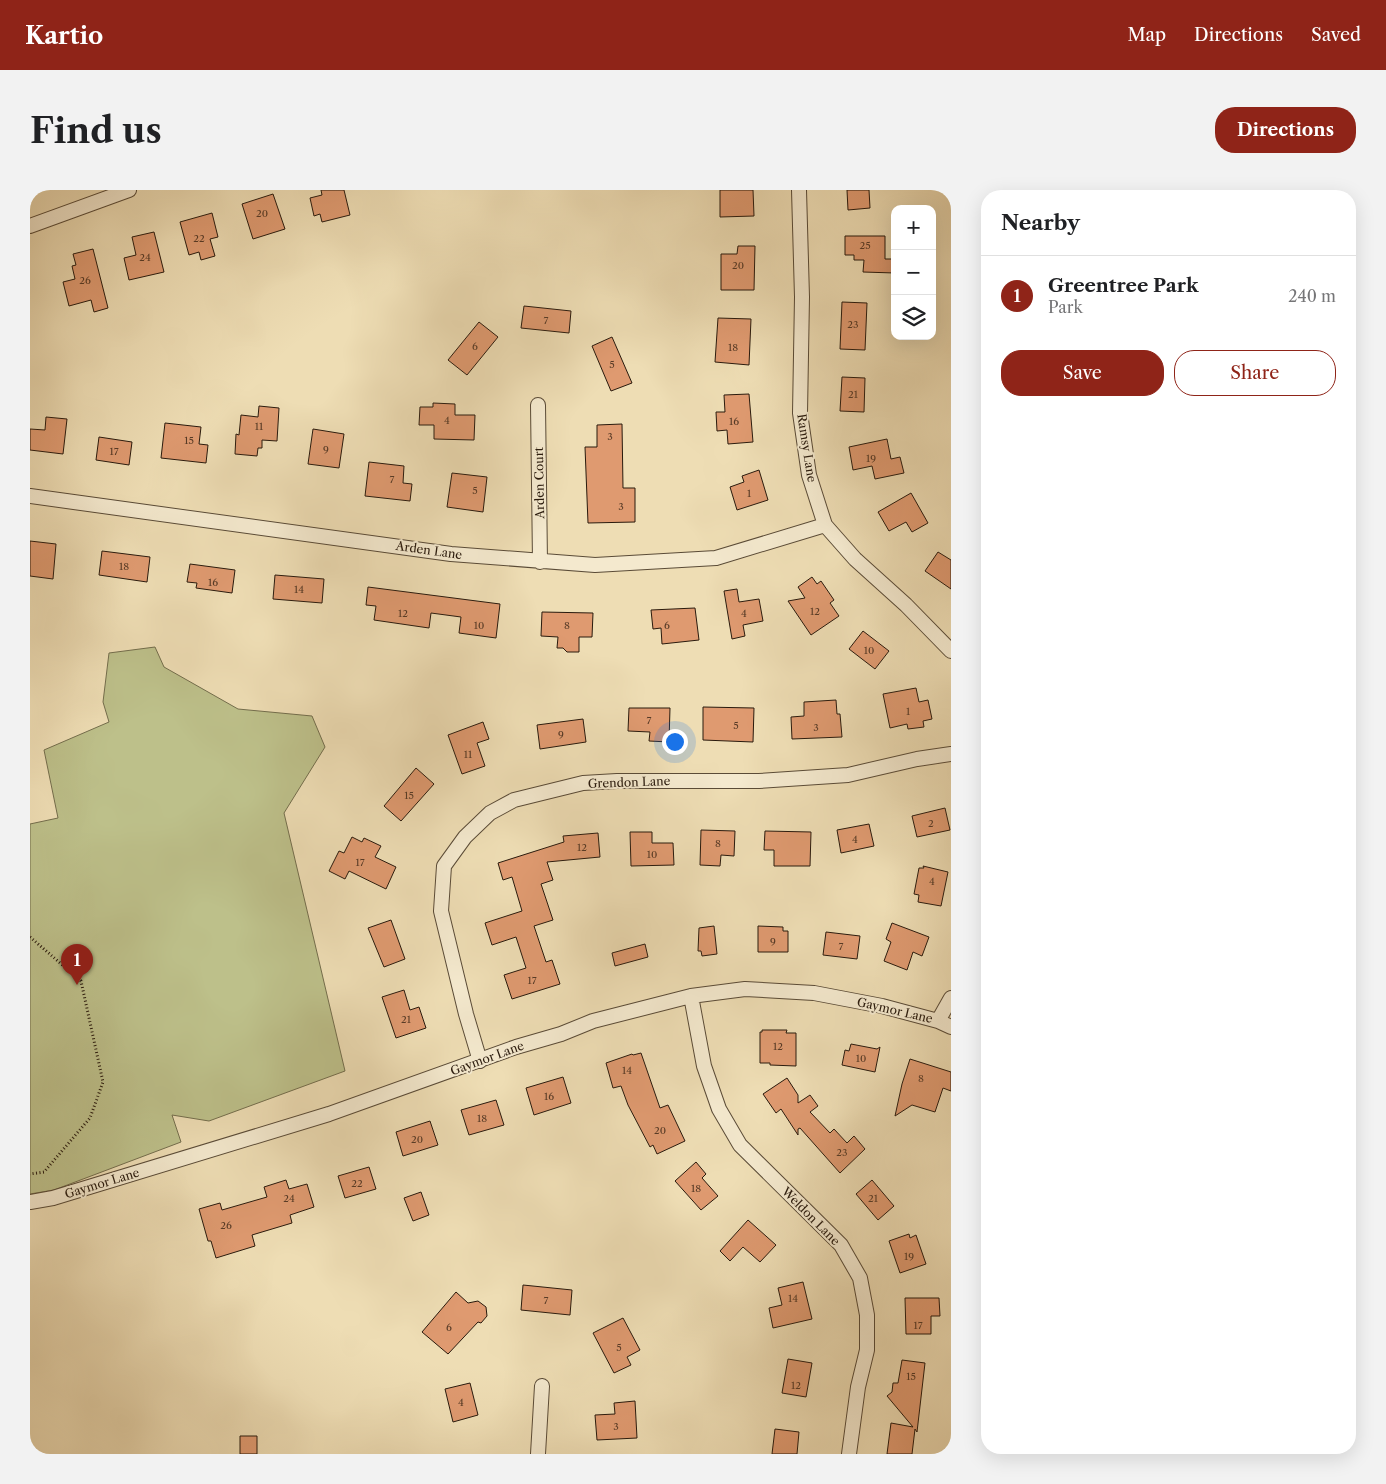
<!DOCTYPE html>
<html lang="en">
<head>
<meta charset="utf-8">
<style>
  :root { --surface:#fff; --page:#f2f2f2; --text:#202124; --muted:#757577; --line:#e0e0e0; --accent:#8f2418 }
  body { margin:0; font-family:"Libre Caslon Text",serif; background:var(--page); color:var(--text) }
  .controls { position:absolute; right:15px; top:15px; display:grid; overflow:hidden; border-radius:10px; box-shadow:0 5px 20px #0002 }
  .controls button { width:45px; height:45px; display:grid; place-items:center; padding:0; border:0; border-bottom:1px solid var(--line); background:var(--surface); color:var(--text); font:25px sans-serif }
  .you { position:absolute; left:644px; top:551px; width:18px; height:18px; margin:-12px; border:4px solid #fff; border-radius:50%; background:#1a73e8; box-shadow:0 0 0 8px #1a73e833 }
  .badge { display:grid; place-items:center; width:32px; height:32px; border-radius:50%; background:var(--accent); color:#fff; font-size:16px; font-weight:700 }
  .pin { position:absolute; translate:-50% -41px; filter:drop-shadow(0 1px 2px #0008) }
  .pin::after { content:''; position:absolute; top:26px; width:18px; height:15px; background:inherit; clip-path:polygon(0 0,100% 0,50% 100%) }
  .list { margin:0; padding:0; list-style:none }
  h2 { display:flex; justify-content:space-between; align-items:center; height:65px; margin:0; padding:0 20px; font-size:21px }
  h2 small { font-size:16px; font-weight:400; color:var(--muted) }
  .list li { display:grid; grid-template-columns:32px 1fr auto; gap:15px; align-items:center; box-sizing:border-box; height:80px; padding:0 20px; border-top:1px solid var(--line) }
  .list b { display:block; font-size:19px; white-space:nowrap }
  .list p { margin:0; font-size:16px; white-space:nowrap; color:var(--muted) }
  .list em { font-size:16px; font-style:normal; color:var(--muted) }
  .actions { display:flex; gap:10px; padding:15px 20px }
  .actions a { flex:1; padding:11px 0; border:1px solid var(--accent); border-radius:20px; text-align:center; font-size:18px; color:var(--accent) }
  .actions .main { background:var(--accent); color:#fff }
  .icon { flex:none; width:28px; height:28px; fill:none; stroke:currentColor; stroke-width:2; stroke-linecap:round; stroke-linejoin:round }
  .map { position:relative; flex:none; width:921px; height:1264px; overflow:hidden; border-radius:20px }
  header { display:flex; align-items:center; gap:30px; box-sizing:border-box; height:70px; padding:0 25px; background:var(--accent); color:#fff }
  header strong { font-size:24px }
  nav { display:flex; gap:28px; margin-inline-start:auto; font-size:18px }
  .intro { display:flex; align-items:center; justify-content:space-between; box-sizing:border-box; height:120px; padding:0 30px }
  h1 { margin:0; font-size:35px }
  .button { padding:12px 22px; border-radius:20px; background:var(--accent); color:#fff; font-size:18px; font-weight:700 }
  main { display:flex; gap:30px; padding:0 30px }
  aside { flex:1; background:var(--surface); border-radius:20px; box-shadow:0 5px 20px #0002 }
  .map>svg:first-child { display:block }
  .green { fill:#bdc08a; stroke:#736d4c }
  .building { fill:#df9a70; stroke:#291a0d }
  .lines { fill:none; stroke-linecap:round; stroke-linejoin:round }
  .street-casing { stroke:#5a4b37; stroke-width:16 }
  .path { stroke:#291a0d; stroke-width:3; stroke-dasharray:1 2.5; stroke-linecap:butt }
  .street { stroke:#f4e9ce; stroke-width:14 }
  .labels { text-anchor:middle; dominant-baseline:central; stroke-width:4; stroke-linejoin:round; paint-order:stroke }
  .number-label { font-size:10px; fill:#563a26 }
  .street-label { font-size:12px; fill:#291a0d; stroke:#f4e9ce }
</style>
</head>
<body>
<header>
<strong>Kartio</strong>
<nav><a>Map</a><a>Directions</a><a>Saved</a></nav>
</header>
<div class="intro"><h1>Find us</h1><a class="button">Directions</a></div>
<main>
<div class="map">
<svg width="921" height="1264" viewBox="0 0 921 1264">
  <rect width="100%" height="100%" fill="#eeddb4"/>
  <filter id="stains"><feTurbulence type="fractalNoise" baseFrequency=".004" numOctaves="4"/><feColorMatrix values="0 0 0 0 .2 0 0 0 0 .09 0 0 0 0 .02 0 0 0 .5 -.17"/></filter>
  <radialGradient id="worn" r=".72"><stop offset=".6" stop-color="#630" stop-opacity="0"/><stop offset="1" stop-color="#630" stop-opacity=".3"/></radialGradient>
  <path class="green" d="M125,457l9,20 74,42 74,7 13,31 -41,66 61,258 -136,50 -37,-6 9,27 -127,48 -24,4v-370l28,-6 -14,-68 65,-28 -6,-20 6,-49z"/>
  <path class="building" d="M291,0h23l6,25 -28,7 -2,-8 -6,2 -4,-18 12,-3z
    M690,0h33l1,26 -34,1z
    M817,0h22l1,18 -22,2z
    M243,4l12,35 -32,10 -11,-35z
    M182,23l6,24 -8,2 5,17 -14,4 -2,-8 -10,3 -9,-33z
    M124,42l10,40 -35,8 -5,-22 12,-3 -4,-18z
    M815,46h40v23h10v14l-32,-1 1,-12h-10v-5h-9z
    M708,56h17l-1,44h-33v-36h16z
    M63,59l15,59 -14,4 -3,-12 -22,6 -6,-24 12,-3 -3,-13 4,-1 -3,-11z
    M812,112l25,1 -2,47 -25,-1z
    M494,116l47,5 -2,22 -48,-5z
    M688,128l33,1 -2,46 -34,-3z
    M449,132l19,15 -31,38 -19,-15z
    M582,147l20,46 -21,8 -19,-45z
    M812,187l23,1 -1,34 -24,-1z
    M719,204l4,48 -25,2 -1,-14 -10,1 -1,-19h9l-1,-17z
    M403,213l22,1v11h20l-1,25 -40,-1v-14h-15l1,-18h13z
    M229,216l20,2 -2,33 -15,-1v8h-4l-1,8 -22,-2 1,-20 3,1 2,-20 17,2z
    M16,227l21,2 -4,35 -33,-4v-21l15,1z
    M135,233l36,4 -2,17 9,1 -2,18 -45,-5z
    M592,234l1,64h12v34l-47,1 -3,-76h12v-22z
    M283,239l31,5 -5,34 -31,-4z
    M69,247l33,5 -3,23 -33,-5z
    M857,249l4,20 9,-2 4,16 -29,6 -3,-13 -19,4 -4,-23z
    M339,272l35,4 -1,17 9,1 -2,17 -45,-5z
    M729,280l9,30 -31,10 -7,-23 14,-5 -2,-6z
    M422,283l35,4 -4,35 -36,-5z
    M881,303l17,30 -16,9 -6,-10 -17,9 -11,-19z
    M0,351l26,3 -3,35 -23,-3z
    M72,361l48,6 -3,25 -48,-7z
    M908,362l13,8v29l-26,-18z
    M160,374l45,6 -3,23 -36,-5 1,-5 -10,-1z
    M245,385l49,4 -2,24 -49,-4z
    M782,387l5,7 4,-3 13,19 -4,3 9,13 -28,19 -23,-34 17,-3 -7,-11z
    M338,397l132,17 -4,34 -37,-5 2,-16 -30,-4 -2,15 -55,-8 2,-14 -10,-1z
    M707,399l2,13 20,-3 4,22 -20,4 2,11 -13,3 -8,-48z
    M665,418l4,32 -37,4 -1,-16 -8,1 -2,-19z
    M512,422l51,1 -1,24h-13v15h-12l-4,-4h-6l1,-11 -17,-1z
    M833,441l26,20 -14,18 -26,-20z
    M886,498l3,14 9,-2 4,19 -9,2 1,6 -16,2 -1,-5 -17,4 -7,-34z
    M806,510l1,14h3l2,23 -50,2 -1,-22 13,-1v-14z
    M673,517l51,1 -1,34 -50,-2z
    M599,518h41l-1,34 -20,-1 1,-9 -22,-1z
    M553,529l3,23 -46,7 -3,-24z
    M453,532l6,17 -12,4 8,23 -23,8 -14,-39z
    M386,578l18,16 -33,37 -17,-15z
    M915,618l5,22 -33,7 -5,-21z
    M839,634l5,22 -33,7 -4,-23z
    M671,640l34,1 -1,25 -13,-1 -1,11 -20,-1z
    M735,641l46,1 -1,34h-36v-16h-10z
    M600,642h22v11h21l1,22 -43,1z
    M568,643l2,24 -53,5 6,18 -12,4 12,36 -19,6 12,36 6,-2 8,24 -48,15 -8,-24 22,-7 -10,-31 -24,8 -7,-22 37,-12 -10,-34 -9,3 -5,-17 66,-21 -1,-6z
    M322,647l10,5 2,-4 17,8 -6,11 21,10 -10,22 -37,-18 -4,8 -16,-8 10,-20 5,2z
    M893,676l25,6 -7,34 -23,-4 1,-7 -5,-1 5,-26h5z
    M361,730l14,39 -21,8 -16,-39z
    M862,733l37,14 -7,19 -9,-4 -6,18 -23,-9 7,-19 -5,-3z
    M684,736l3,28 -15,2 -1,-5h-3l1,-23z
    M728,736l25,1v4h5v21h-30z
    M796,742l34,4 -3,23 -34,-4z
    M615,754l3,13 -33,9 -3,-13z
    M374,800l6,20 9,-3 7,21 -30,10 -14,-41z
    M732,840h25l-1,3h10v33l-26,-1v-2h-10v-31h2z
    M821,854l26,5 3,-2 -5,25 -33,-7 3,-15 4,1z
    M611,863l19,55 8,-3 17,36 -28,13 -4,-9 -3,2 -22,-42 -7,-19 -8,2 -7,-25 26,-9 1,1z
    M880,869l41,13v19l-8,-3 -8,24 -23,-7 -17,11 7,-32z
    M533,887l8,26 -37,12 -8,-27z
    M757,888l11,17v8l12,-8 8,11 -8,6 20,21 4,-4 13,14 7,-7 11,13 -25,24 -40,-45 -2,1v6l-17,-26 -5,4 -13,-19z
    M466,910l8,25 -35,10 -8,-25z
    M400,931l8,24 -35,11 -7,-24z
    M666,972l10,12 -4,4 16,18 -17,14 -26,-29z
    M339,977l7,22 -31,9 -7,-22z
    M256,990l3,9 18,-5 7,23 -24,8 2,8 -40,12 3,11 -39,12 -5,-17h-3l-9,-32 21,-6 2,7 45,-13 -3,-10z
    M842,990l22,26 -16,14 -22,-26z
    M391,1002l8,23 -16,6 -9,-23z
    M718,1030l28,25 -16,17 -17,-15 -13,14 -10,-10z
    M879,1044l1,4 6,-3 10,29 -26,9 -11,-32z
    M773,1092l9,37 -39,9 -4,-20 13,-3 -4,-17z
    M493,1095l49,5 -2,25 -49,-5z
    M426,1102l12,11 10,-2 8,6 1,9 -6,7 -3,-1 -30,32 -26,-22z
    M875,1108h34l1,18h-9v18h-25z
    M593,1128l17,32 -13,7 4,8 -17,8 -21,-40z
    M758,1169l24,4 -6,34 -24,-4z
    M872,1170l23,3 -8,69 -2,-3 -3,25h-25l4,-31 22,4 -26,-31 5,-4 1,-9h5z
    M440,1193l8,32 -25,7 -8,-33z
    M605,1211l2,37 -40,2 -2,-25 20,-1 -1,-11z
    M745,1239l24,3 -2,22h-25z
    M210,1246h17v18h-17z"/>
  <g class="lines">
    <defs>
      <path id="street" d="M769,0l3,107 -2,116 9,62 16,50 30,34 51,46 45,46
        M0,36l99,-36
        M508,215l2,157
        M0,306l421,58 144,11 121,-7 109,-33
        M661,806l13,70 15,43 21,36 101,100 19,33 7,37v35l-9,37 -9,67
        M908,831l13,-23
        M450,871l-14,-47 -25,-103 3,-45 21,-29 25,-24 24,-13 69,-17 34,-2h142l89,-6 69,-16 34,-5
        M0,1012l23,-4 276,-84 187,-67 45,-13 32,-13 98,-25 54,-7 69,4 68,13 56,15 13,6
        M508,1264l4,-68"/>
    </defs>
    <use href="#street" class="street-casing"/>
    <path class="path" d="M0,747l51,44 22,101 -13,36 -46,54 -14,2"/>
    <use href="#street" class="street"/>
  </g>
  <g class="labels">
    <g class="number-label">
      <text x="232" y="23">20</text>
      <text x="169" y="48">22</text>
      <text x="835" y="55">25</text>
      <text x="115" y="67">24</text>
      <text x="708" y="75">20</text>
      <text x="55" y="90">26</text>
      <text x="516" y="130">7</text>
      <text x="823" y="134">23</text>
      <text x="445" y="156">6</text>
      <text x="703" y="157">18</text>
      <text x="582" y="174">5</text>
      <text x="823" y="204">21</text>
      <text x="417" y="230">4</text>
      <text x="704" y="231">16</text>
      <text x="229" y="236">11</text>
      <text x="580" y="246">3</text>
      <text x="159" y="250">15</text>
      <text x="296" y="259">9</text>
      <text x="84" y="261">17</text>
      <text x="841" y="268">19</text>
      <text x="362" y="289">7</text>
      <text x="445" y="300">5</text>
      <text x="719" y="303">1</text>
      <text x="591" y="316">3</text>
      <text x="94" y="376">18</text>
      <text x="183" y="392">16</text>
      <text x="269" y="399">14</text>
      <text x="785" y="421">12</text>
      <text x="373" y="423">12</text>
      <text x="714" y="423">4</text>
      <text x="449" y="435">10</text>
      <text x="537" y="435">8</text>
      <text x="637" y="435">6</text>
      <text x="839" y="460">10</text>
      <text x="878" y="521">1</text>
      <text x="619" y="530">7</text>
      <text x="706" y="535">5</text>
      <text x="786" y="537">3</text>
      <text x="531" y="544">9</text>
      <text x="438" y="564">11</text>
      <text x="379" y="605">15</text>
      <text x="901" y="633">2</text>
      <text x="825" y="649">4</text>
      <text x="688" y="653">8</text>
      <text x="552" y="657">12</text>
      <text x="622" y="664">10</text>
      <text x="330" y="672">17</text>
      <text x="902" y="691">4</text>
      <text x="743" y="751">9</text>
      <text x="811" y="756">7</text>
      <text x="502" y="790">17</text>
      <text x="376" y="829">21</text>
      <text x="748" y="856">12</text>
      <text x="831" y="868">10</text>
      <text x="597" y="880">14</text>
      <text x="891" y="888">8</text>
      <text x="519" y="906">16</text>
      <text x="452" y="928">18</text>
      <text x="630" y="940">20</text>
      <text x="387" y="949">20</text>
      <text x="812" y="962">23</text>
      <text x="327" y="993">22</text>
      <text x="666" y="998">18</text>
      <text x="259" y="1008">24</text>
      <text x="843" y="1008">21</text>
      <text x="196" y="1035">26</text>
      <text x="879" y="1066">19</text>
      <text x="763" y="1108">14</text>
      <text x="516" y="1110">7</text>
      <text x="888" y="1135">17</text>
      <text x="419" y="1137">6</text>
      <text x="589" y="1157">5</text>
      <text x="881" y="1186">15</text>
      <text x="766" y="1195">12</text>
      <text x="431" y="1212">4</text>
      <text x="586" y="1236">3</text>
    </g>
    <g class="street-label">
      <text transform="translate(777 258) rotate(81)">Ramsy Lane</text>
      <text transform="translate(509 293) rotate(-91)">Arden Court</text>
      <text transform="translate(399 360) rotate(8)">Arden Lane</text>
      <text transform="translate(599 592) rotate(-2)">Grendon Lane</text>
      <text transform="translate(865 820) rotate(13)">Gaymor Lane</text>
      <text transform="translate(457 868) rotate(-20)">Gaymor Lane</text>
      <text transform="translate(72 993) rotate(-17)">Gaymor Lane</text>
      <text transform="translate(781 1026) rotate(45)">Weldon Lane</text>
    </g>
  </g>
  <rect width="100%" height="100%" filter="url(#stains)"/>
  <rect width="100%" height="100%" fill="url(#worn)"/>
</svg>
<div class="controls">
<button>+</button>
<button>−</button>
<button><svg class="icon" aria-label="layers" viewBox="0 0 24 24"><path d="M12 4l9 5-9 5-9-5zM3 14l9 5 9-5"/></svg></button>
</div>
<div class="you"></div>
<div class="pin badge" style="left:47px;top:795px">1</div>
</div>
<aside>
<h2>Nearby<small></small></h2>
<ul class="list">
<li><span class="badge">1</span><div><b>Greentree Park</b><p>Park</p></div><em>240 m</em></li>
</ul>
<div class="actions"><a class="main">Save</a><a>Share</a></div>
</aside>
</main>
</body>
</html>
